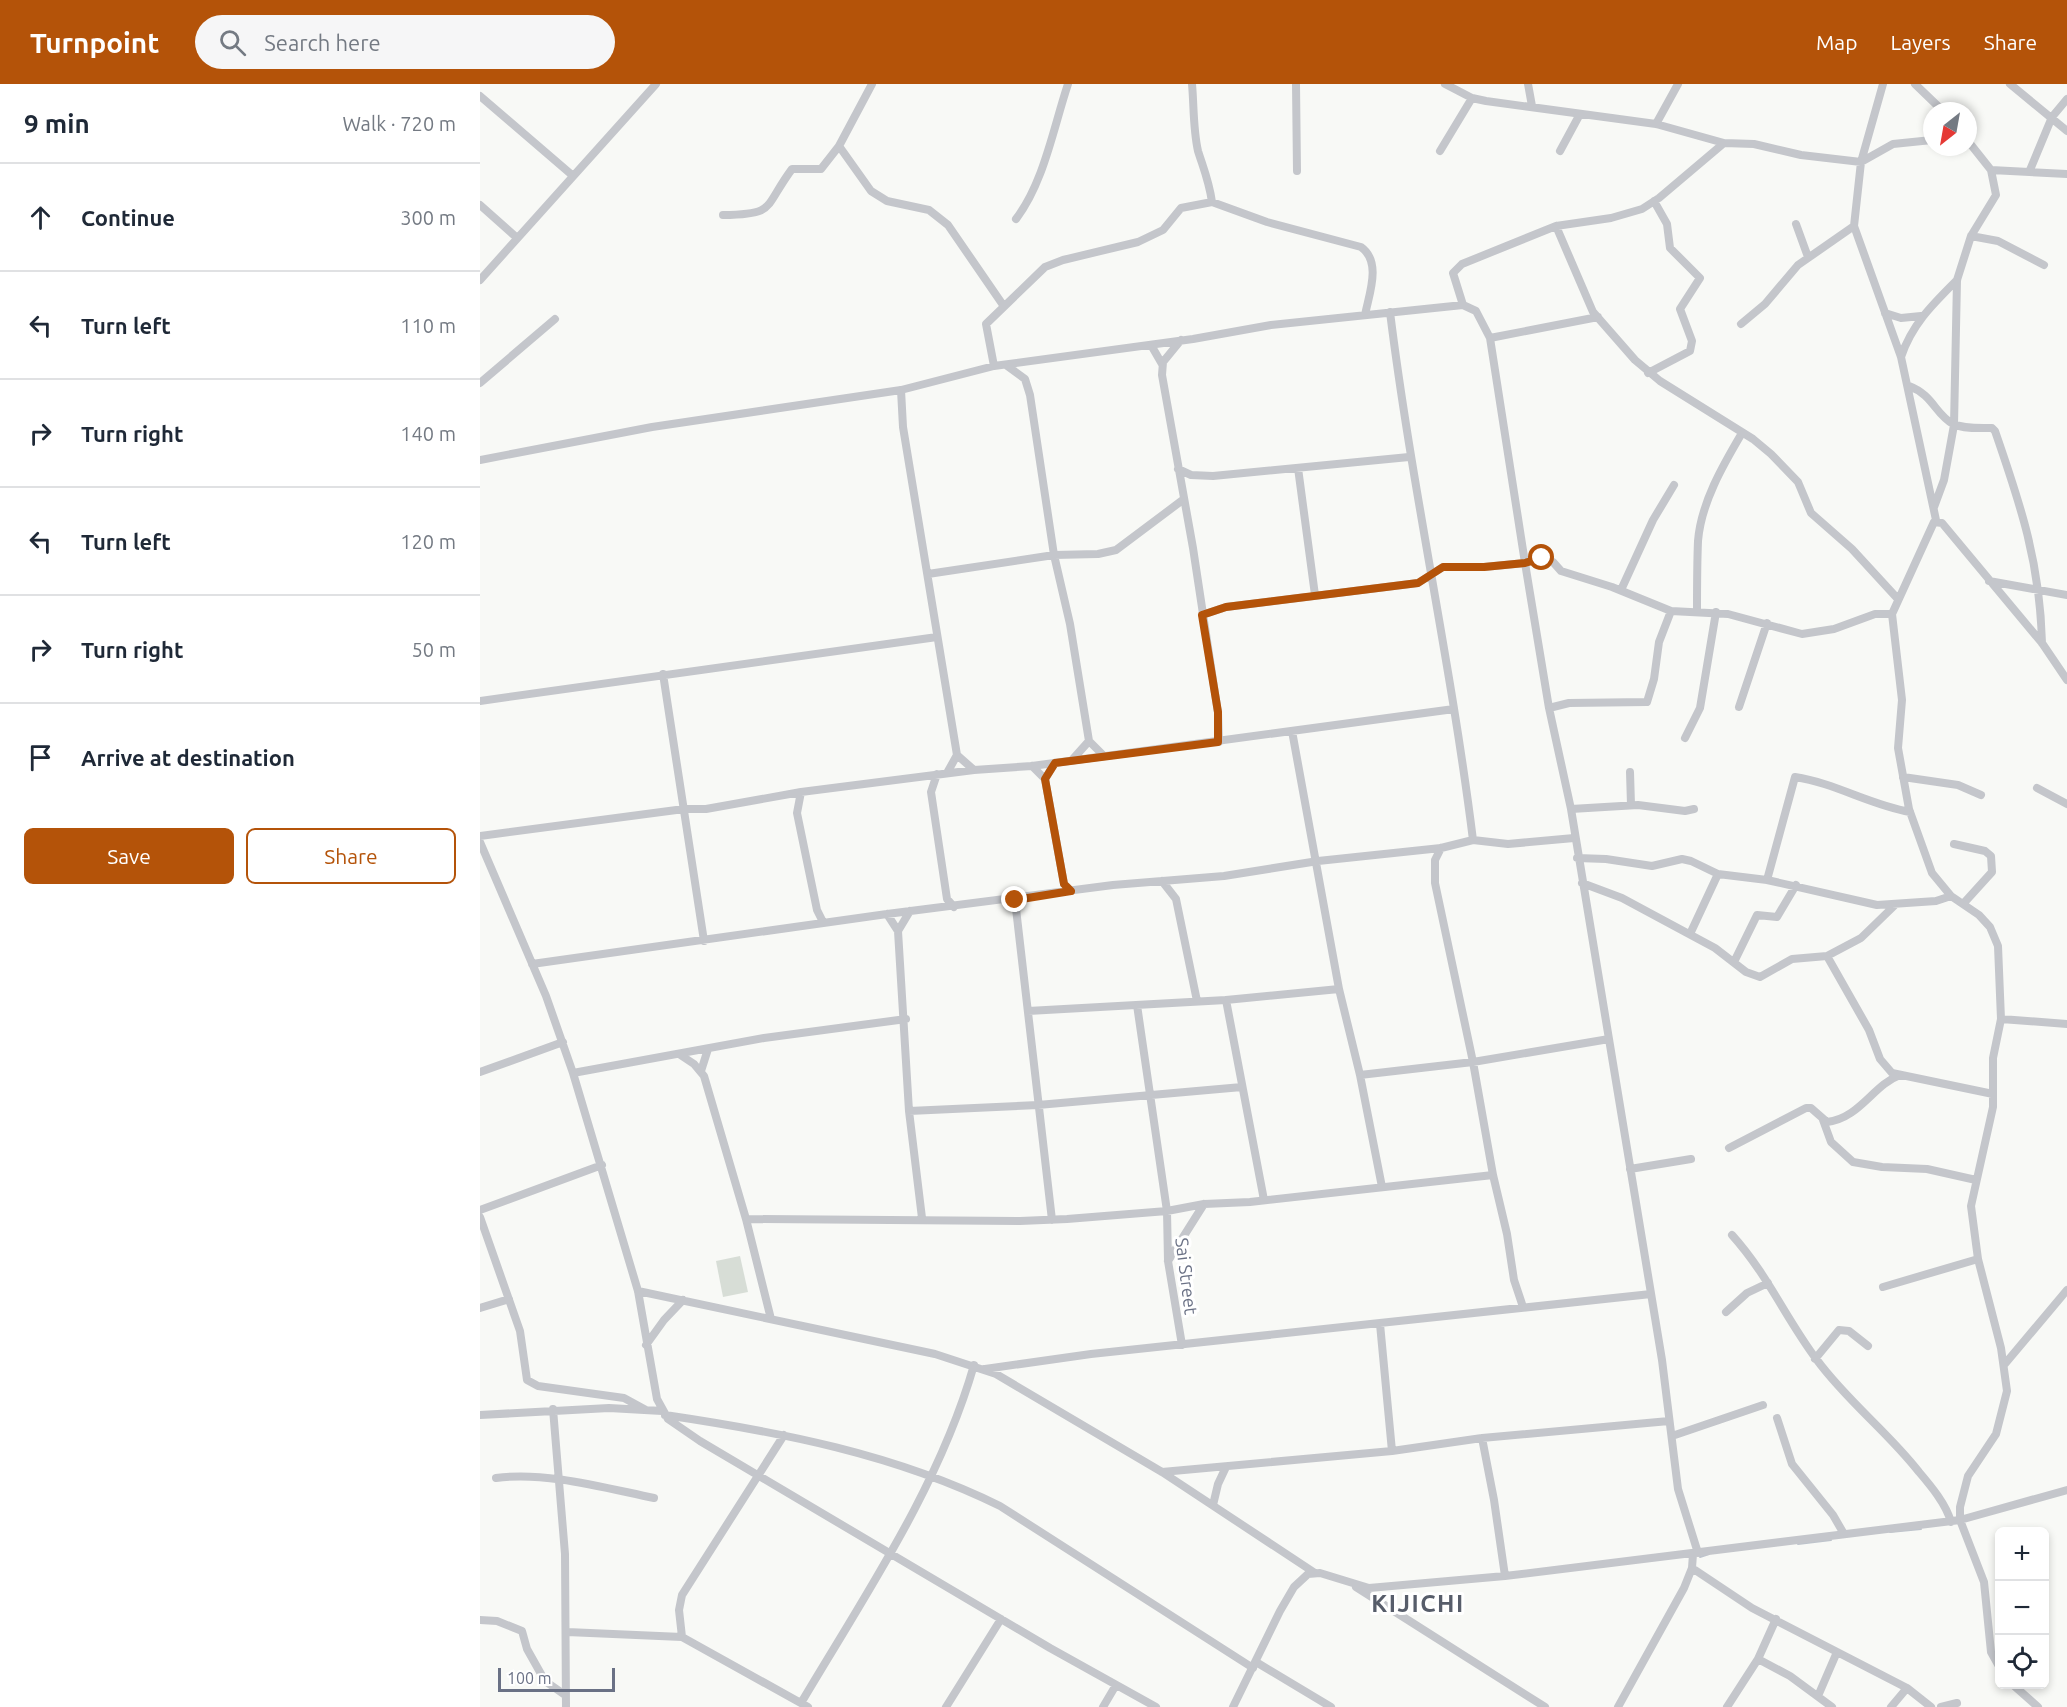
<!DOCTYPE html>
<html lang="en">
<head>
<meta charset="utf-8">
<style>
  :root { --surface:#fff; --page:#f6f6f7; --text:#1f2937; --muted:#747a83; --line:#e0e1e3; --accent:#b45309 }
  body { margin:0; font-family:Ubuntu,sans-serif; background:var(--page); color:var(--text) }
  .controls { position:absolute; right:18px; bottom:18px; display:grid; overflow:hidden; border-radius:9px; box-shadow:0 3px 9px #0003 }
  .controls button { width:54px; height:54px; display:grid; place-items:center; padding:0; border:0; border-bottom:2px solid var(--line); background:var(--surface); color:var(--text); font:30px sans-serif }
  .compass { position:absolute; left:1443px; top:18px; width:54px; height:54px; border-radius:50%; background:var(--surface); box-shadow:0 3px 9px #0003; rotate:211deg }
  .scale { position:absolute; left:18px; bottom:15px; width:117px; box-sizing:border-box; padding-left:6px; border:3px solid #6a7185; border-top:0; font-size:16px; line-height:21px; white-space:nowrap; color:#6a7185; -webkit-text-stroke:4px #fff; paint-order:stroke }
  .stop { position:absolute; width:18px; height:18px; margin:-14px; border:4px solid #b45309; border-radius:50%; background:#fff }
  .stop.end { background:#b45309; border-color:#fff; box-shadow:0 2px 6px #0008 }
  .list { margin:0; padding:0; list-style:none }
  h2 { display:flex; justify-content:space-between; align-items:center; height:78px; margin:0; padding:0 24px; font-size:26px }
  h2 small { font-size:20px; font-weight:400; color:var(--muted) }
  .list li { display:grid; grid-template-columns:39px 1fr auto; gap:18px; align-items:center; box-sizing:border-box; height:108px; padding:0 24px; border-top:2px solid var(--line) }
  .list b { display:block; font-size:22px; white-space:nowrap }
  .list em { font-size:20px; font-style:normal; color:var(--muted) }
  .actions { display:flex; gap:12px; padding:18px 24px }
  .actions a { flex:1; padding:14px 0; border:2px solid var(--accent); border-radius:9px; text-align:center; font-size:21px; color:var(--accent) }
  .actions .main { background:var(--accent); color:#fff }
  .icon { flex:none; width:33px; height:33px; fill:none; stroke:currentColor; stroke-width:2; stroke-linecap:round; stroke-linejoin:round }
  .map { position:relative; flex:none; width:1587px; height:1623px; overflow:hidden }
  header { display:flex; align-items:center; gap:36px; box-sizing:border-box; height:84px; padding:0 30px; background:var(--accent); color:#fff }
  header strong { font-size:28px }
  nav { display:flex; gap:33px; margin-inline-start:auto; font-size:21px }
  .search { width:420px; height:54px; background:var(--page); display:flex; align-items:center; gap:15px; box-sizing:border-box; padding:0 21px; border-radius:33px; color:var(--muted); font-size:22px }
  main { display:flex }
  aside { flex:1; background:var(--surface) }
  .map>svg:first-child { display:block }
  .green { fill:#d7ddd6 }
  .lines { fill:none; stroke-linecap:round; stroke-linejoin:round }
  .stream { stroke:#bec4cc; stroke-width:2 }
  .minor { stroke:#c4c6cb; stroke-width:8 }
  .route { stroke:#b45309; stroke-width:8 }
  .labels { text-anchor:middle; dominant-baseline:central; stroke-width:6; stroke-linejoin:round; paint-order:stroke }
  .street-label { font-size:18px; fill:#6a7185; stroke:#fff }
  .district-label { font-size:24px; font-weight:bold; letter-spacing:1.5px; fill:#575d6a; stroke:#fff }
</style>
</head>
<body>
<header>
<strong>Turnpoint</strong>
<div class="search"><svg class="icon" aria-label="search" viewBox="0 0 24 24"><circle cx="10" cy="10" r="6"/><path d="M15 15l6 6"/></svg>Search here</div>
<nav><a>Map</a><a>Layers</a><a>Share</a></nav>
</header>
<main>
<aside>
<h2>9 min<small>Walk · 720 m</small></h2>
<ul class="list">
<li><svg class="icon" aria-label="ahead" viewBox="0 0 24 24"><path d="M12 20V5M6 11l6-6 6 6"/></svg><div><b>Continue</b></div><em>300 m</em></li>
<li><svg class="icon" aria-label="left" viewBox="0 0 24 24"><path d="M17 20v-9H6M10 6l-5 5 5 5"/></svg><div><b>Turn left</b></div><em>110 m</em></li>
<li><svg class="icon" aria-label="right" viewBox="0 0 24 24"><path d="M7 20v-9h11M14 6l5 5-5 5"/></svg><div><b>Turn right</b></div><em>140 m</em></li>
<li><svg class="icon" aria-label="left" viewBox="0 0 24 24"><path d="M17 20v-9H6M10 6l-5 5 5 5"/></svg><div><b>Turn left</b></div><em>120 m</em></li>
<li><svg class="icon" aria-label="right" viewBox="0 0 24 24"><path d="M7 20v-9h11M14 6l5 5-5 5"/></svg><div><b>Turn right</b></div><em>50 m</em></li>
<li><svg class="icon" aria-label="arrive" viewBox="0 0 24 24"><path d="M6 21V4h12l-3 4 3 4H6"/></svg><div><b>Arrive at destination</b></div></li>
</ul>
<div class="actions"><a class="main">Save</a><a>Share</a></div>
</aside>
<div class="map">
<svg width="1587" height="1623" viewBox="0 0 1587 1623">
  <rect width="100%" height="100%" fill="#f8f9f6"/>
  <path class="green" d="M260,1172l8,36 -25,5 -7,-36z"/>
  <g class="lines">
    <path class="stream" d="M1410,1448l31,-3
      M1318,1460l33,-4
      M1220,1473l9,-3"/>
    <path class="minor" d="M392,0l-33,62 32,45 16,10 42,9 19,15 55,80
      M712,0c2,22 1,45 6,67 6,19 11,30 14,51
      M816,0l1,87
      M965,0l27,14 14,3 170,23 68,19
      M1048,0l4,22
      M1403,0l-22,78 -7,64 47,131 35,163
      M1435,0l28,27
      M1530,0l57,47
      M0,12l92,79
      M1176,40l22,-40
      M960,67l32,-53
      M1080,67l20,-37
      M1511,86l76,4
      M1550,86l22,-53 15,-18
      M0,121l36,32
      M243,131c54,-1 40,-7 69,-46h29l18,-23
      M536,135c28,-37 37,-90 52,-135
      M1316,140l12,33
      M1076,142l37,86 42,48 25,21 93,58 18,15 27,28 13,31 41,36 45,49
      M1491,152l27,5 46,24
      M0,196l176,-196
      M983,221l-10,-32 9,-9 94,-38 55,-8 31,-9 17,-11 65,-55 30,1 47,11 60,7 32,-18 39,-4
      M910,228c22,177 61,351 83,528
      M1405,229l16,5 20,-2
      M1261,240l24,-20 33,-39 56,-39
      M1010,254l108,-21
      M701,256l-18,22 -1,13 31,173 25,165 1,29
      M671,261l11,19
      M1421,273c11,-33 32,-53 56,-77
      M514,282l-8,-42 59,-57 18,-7 75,-18 25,-12 18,-22 31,-6 55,20 94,25c21,15 8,47 4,68
      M1168,289l42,-22 2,-10 -12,-32 20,-31 -30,-30 -3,-24 -13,-23
      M0,299l75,-64
      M1429,302c24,9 26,28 44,38 11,5 27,4 39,4l3,3c26,75 45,132 47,212
      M421,306l2,37 54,328 17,15 58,-4 422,-57
      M0,376l172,-33 249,-37 93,-24 199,-27 78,-14 192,-20 13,6 14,27 35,225 24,145 22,101 91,551 16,129 20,64
      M818,384l17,127
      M698,385l13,6 22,1 196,-19
      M1454,423l10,-27 10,-55 3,-145 14,-44 25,-41 -5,-25 -23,-29
      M448,490l126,-19 -24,-160 -5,-16 -19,-14
      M1509,497l78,14
      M1141,506l32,-70 21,-35
      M1217,528c0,-24 0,-47 1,-71 3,-38 25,-76 44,-108
      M722,531l24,-8 192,-24 25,-16h41l41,-4 17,-5 11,4 8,9 51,16 59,24 57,3 74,20 32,-5 41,-15h17
      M183,590l41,267
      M0,617l457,-64
      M1259,623l28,-84
      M1069,624l20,-5 78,-1 7,-23 5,-37 12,-31
      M812,647l47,258 21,86 22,112
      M1205,654l15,-30 16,-96
      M624,672l-15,-15 -19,-117 -16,-69 44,-1 18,-4 68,-51
      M592,676l17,-19
      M552,682l13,13 19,105 7,7
      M1150,688l1,33
      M467,689l10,-18
      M457,690l-6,18 16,107 7,8
      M1423,693l55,8 23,10
      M565,695l10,-16
      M1557,704l30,16
      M321,708l-4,21 20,97 6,12
      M1091,725l67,-4 47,6 9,-2
      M0,752l204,-27h22l95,-17 173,-22
      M0,758l66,154 27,77 65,218 19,108 11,20 32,22 350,207 106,59
      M1474,760l31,7 6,5 1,16 -29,32
      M961,764l-6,12v23l38,179 20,113 14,59 7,46 9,27
      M1097,774l29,1 46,7 30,-7 9,2 27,13 49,6 110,25 59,-4 15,-5
      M1287,796l28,-103c40,6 75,28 115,35
      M682,797l14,18 21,102
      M1102,799l40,15 93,50 31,24 14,5 32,-18 35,-3 34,-18 33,-32
      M535,816l37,320
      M407,830l11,17 11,180 13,107
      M418,847l12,-20
      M1210,850l28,-60
      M1347,872l42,74 11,29 12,14 101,21
      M1254,878l23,-47 20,2 19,-32
      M52,880l355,-50 226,-29 111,-9 94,-15 123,-13 32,-8 35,4 66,-6
      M746,916l38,200
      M657,921l30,206 1,50 14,84
      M548,927l198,-11 113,-11
      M1521,935l66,5
      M199,970l15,10 10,12 42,143 25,100
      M221,987l7,-22
      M0,988l83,-30
      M93,989l191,-35 142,-19
      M880,991l113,-13 136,-23
      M429,1027l129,-6 204,-18
      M1343,1036l8,22 22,20 29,5 45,2 49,11
      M1249,1064l77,-40h5l16,14c33,-4 46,-37 73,-47
      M1150,1085l61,-10
      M0,1126l122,-45
      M0,1133l40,114 7,49 11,6 86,12 22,12
      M266,1135l274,2 47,-2 100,-8 37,-7 46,-2 243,-27
      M1252,1151c36,40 54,84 85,125 30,41 71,72 102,112 12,14 27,32 32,50
      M688,1177l36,-57
      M1403,1203l95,-28
      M158,1207l297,63 61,20 166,98 153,101
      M0,1224l29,-9
      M1246,1228l21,-19 21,-10
      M900,1240l12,127
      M166,1261l18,-25 19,-20
      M1335,1275l24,-29 10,1 19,15
      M1524,1281l63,-75
      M505,1285l106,-15 560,-60
      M73,1325l12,145 1,153
      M0,1331l129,-7 53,3
      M185,1331c115,17 230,39 335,91l253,162
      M1297,1334l15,46 41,51 11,19
      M1192,1352l91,-31
      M1002,1354l12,62 11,76
      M682,1388l230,-21 90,-13 187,-17
      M16,1394c49,-7 109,10 158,20
      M733,1421l5,-21 8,-17
      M1212,1484l60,40 155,80 24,19
      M876,1503l189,120
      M0,1536l17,1 25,10 5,18 18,32 20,14
      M87,1548l115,5 126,70
      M202,1553l-3,-27 3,-15 102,-160
      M1278,1575l32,17 42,31
      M776,1578l75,45
      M1520,1584l-9,-16 -7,-70 -24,-62v-13l8,-31 28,-42 11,-43 -6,-43 -23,-89 -7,-53 22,-99v-49l8,-39 -3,-73 -8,-19 -11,-12 -28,-19 -19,-23 -23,-64 -11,-61 4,-48 -10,-86 42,-92 8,1 100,120 25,37
      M1532,1600l26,23
      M1338,1612l19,-44
      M321,1619c64,-108 138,-216 173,-338
      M466,1623l55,-88
      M623,1623l13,-22
      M753,1623l47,-96 14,-24 14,-13 12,-1 49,15 136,-12 455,-56 107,-30
      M1138,1623l66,-119 8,-20 1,-14
      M1247,1623l31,-48 18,-40
      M1411,1623l16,-19
      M1461,1623l16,-4"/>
  </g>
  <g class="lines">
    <path class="route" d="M535,816l56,-9 -7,-7 -19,-105 10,-16 163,-21v-30l-16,-97 24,-8 192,-24 25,-16h41l41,-4 17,-5"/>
  </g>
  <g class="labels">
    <g class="street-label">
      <text transform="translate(707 1192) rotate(83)">Sai Street</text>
    </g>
    <g class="district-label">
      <text x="938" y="1519">KIJICHI</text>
    </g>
  </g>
</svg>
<div class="controls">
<button>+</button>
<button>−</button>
<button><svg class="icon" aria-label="locate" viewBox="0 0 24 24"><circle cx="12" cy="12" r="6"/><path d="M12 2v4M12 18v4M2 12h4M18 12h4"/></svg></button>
</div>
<svg class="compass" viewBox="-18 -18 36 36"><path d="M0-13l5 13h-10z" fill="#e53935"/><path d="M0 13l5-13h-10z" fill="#747a83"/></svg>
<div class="scale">100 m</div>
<div class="stop" style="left:1062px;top:474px"></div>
<div class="stop end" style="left:535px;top:816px"></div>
</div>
</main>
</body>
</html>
